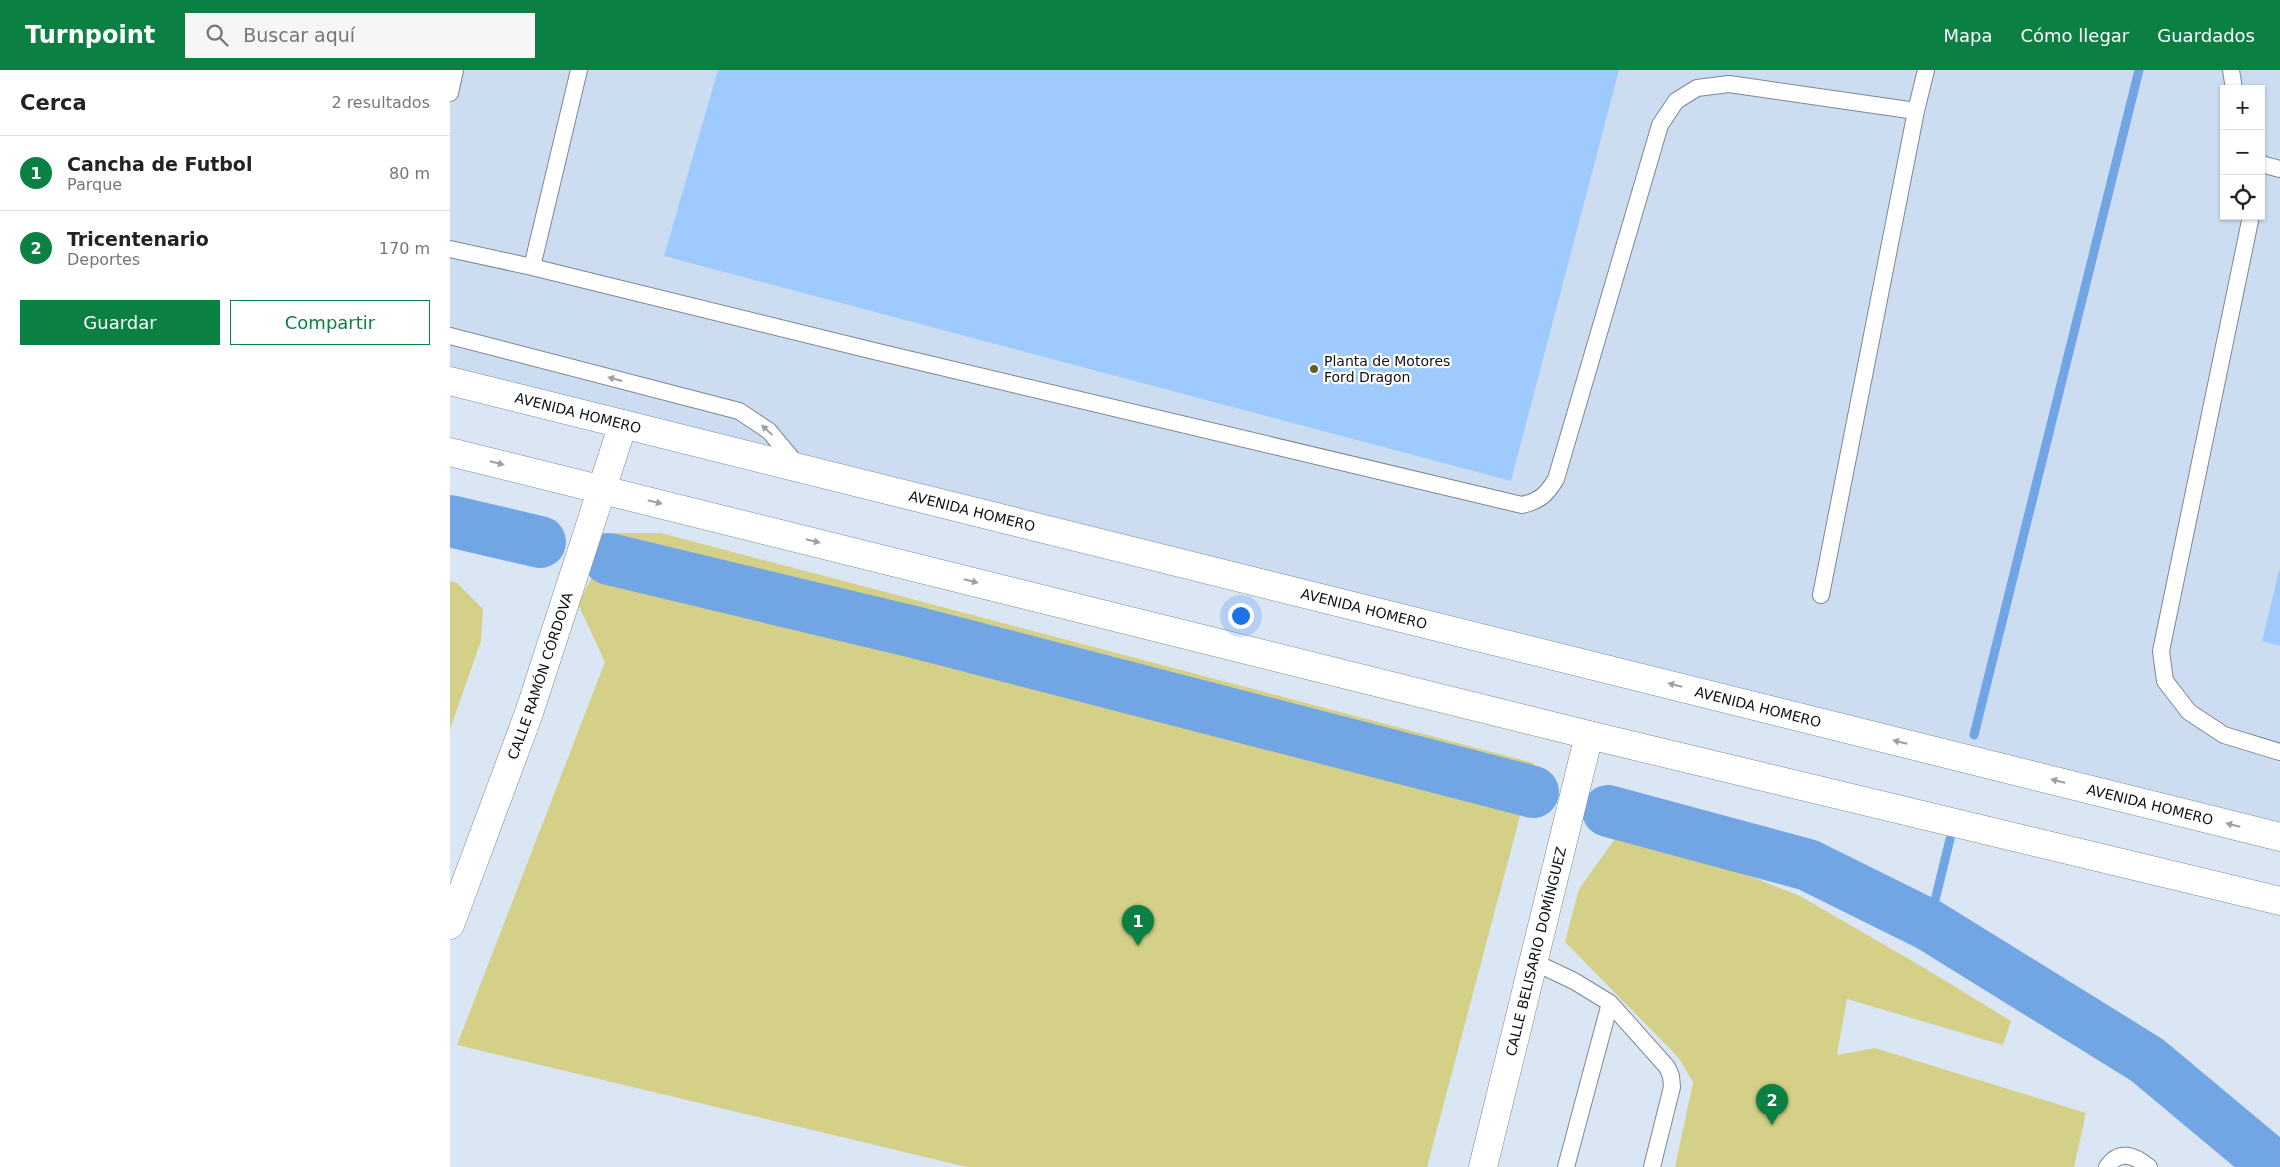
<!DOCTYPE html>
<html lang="es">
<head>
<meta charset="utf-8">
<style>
  :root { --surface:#fff; --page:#f6f6f6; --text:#222; --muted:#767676; --line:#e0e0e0; --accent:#0b8043 }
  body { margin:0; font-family:"DejaVu Sans",sans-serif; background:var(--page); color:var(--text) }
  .controls { position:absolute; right:15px; top:15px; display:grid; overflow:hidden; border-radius:0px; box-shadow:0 1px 4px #0004 }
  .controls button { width:45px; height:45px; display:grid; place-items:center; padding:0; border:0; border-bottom:1px solid var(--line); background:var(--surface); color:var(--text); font:25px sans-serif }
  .you { position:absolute; left:790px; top:545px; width:18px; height:18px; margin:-12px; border:4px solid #fff; border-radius:50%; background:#1a73e8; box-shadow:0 0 0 8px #1a73e833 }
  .badge { display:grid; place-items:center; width:32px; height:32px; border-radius:50%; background:var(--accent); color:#fff; font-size:16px; font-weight:700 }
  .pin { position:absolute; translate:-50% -41px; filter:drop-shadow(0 1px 2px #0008) }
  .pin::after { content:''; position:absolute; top:26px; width:18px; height:15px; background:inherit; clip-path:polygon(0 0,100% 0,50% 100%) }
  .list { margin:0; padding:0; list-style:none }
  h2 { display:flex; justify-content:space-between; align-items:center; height:65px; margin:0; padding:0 20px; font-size:21px }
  h2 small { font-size:16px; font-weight:400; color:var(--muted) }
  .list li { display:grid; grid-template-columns:32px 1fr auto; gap:15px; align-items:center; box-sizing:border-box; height:75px; padding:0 20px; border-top:1px solid var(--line) }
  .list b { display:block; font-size:19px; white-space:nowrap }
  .list p { margin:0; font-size:16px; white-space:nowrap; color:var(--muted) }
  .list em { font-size:16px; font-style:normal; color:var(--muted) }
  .actions { display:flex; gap:10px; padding:15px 20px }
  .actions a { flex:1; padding:11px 0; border:1px solid var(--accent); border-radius:0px; text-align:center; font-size:18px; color:var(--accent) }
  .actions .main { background:var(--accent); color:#fff }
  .icon { flex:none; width:28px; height:28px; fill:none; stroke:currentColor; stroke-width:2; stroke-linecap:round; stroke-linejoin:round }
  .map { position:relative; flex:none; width:1830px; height:1097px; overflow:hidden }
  header { display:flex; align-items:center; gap:30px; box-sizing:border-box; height:70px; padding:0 25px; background:var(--accent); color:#fff }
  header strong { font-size:24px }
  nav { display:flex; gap:28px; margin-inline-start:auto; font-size:18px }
  .search { width:350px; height:45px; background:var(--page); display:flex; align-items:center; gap:12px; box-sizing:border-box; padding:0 18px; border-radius:0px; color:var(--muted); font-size:19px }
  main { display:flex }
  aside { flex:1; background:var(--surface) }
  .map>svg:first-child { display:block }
  .built { fill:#ccddf1; fill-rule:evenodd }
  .green { fill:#d5d088 }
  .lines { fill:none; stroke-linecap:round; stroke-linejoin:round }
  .stream { stroke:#71a5e3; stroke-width:9 }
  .river { stroke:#71a5e3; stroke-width:52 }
  .building { fill:#9fcafd }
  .service-casing { stroke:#7d8794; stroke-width:18 }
  .minor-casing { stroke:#7d8794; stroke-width:29 }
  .secondary-casing { stroke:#7d8794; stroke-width:29 }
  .primary-casing { stroke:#7d8794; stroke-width:29 }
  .service { stroke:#fff; stroke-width:16 }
  .minor { stroke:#fff; stroke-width:28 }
  .secondary { stroke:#fff; stroke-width:28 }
  .primary { stroke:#fff; stroke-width:28 }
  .oneway { fill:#9ea0a2 }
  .poi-dot { fill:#615e2a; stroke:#fff; stroke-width:2 }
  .labels { text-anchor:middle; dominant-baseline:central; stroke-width:4.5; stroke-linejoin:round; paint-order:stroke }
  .poi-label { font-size:14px; fill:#0d1116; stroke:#fff; text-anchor:start }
  .street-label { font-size:14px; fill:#0d1116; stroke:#fff }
</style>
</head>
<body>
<header>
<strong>Turnpoint</strong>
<div class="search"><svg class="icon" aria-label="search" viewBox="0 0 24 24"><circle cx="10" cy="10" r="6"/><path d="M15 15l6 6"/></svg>Buscar aquí</div>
<nav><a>Mapa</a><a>Cómo llegar</a><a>Guardados</a></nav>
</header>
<main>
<aside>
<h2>Cerca<small>2 resultados</small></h2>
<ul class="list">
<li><span class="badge">1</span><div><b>Cancha de Futbol</b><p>Parque</p></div><em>80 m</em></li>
<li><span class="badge">2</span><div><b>Tricentenario</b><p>Deportes</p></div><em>170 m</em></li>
</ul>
<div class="actions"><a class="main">Guardar</a><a>Compartir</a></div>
</aside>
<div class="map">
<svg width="1830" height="1097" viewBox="0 0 1830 1097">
  <rect width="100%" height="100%" fill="#dbe6f4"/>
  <path class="built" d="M0,0h1830v759l-1830,-463zM1774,19h37v127h-37z"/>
  <path class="green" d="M165,463h46l873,230 -107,404h-460l-510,-122 148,-383 -27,-58z
    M0,511l7,2 26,26 -2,32 -31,88z
    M1167,766l110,31 73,29 126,73 85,52 -8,24 -156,-46 -10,56 38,-7 211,65 -12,54h-399l18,-85 -15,-25 -113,-115 14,-53z"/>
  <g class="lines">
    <path class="stream" d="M1524,665l165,-665
      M1479,855l21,-86"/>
    <path class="river" d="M0,451l90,21
      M159,489l309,74 615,159
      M1158,741l200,54 121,60 218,135 128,107"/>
  </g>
  <path class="building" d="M268,0h901l-108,411 -847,-225z
    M1829,501h1v75l-18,-5z"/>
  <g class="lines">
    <defs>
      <path id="service" d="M1781,0l3,19
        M0,23l5,-23
        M1811,94l19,5
        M1801,146l-90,435 4,30 24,31 35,23 56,17
        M0,179l82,18 342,84 648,154c18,-4 25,-11 34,-26l104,-354 16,-24 21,-13 32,-4 187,27 10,-41
        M82,197l47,-197
        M0,266l289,75 30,20 30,36
        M1371,525l95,-484
        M1084,892l40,19 36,22 57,64 4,9 1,11 -20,80
        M1116,1097l44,-164
        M1657,1097c12,-18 27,-12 42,0"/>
      <g id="minor">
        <path id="s1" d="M1033,1097l106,-432"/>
      </g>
      <g id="secondary">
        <path id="s2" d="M0,855l79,-212 94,-289"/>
      </g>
      <g id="primary">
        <path id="s3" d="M0,311l1830,456"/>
        <path d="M0,382l1139,283 691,166"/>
      </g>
    </defs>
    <use href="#service" class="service-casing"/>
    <use href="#minor" class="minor-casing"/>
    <use href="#secondary" class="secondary-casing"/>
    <use href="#primary" class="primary-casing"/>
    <use href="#service" class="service"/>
    <use href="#minor" class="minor"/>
    <use href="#secondary" class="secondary"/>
    <use href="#primary" class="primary"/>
  </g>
  <defs><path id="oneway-solid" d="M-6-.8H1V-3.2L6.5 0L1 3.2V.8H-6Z" transform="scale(1.25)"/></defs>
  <g class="oneway">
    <use href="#oneway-solid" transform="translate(165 309) rotate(-165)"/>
    <use href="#oneway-solid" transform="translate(317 360) rotate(-137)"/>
    <use href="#oneway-solid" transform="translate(47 393) rotate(14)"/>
    <use href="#oneway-solid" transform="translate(205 432) rotate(14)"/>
    <use href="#oneway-solid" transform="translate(363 471) rotate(14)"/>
    <use href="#oneway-solid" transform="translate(521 511) rotate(14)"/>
    <use href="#oneway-solid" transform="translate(1225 615) rotate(-166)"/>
    <use href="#oneway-solid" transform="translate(1450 672) rotate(-166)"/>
    <use href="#oneway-solid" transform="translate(1608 711) rotate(-166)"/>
    <use href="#oneway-solid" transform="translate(1783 755) rotate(-166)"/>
  </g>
  <circle class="poi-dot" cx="864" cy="299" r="5"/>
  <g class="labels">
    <g class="poi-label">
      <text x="874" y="291">Planta de Motores<tspan x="874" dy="16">Ford Dragon</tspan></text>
    </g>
    <g class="street-label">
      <text stroke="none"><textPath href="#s3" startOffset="132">AVENIDA HOMERO</textPath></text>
      <text stroke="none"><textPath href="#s3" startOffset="538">AVENIDA HOMERO</textPath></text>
      <text stroke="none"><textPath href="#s3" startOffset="942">AVENIDA HOMERO</textPath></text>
      <text stroke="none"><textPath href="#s2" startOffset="265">CALLE RAMÓN CÓRDOVA</textPath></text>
      <text stroke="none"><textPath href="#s3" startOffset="1348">AVENIDA HOMERO</textPath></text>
      <text stroke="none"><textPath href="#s3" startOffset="1752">AVENIDA HOMERO</textPath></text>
      <text stroke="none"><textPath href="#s1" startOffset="222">CALLE BELISARIO DOMÍNGUEZ</textPath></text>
    </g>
  </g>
</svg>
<div class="controls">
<button>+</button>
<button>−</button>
<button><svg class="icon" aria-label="locate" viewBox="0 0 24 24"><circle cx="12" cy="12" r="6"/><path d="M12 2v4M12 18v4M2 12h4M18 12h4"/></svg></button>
</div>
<div class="you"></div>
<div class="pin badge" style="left:688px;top:876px">1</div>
<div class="pin badge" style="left:1322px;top:1055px">2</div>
</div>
</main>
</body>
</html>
